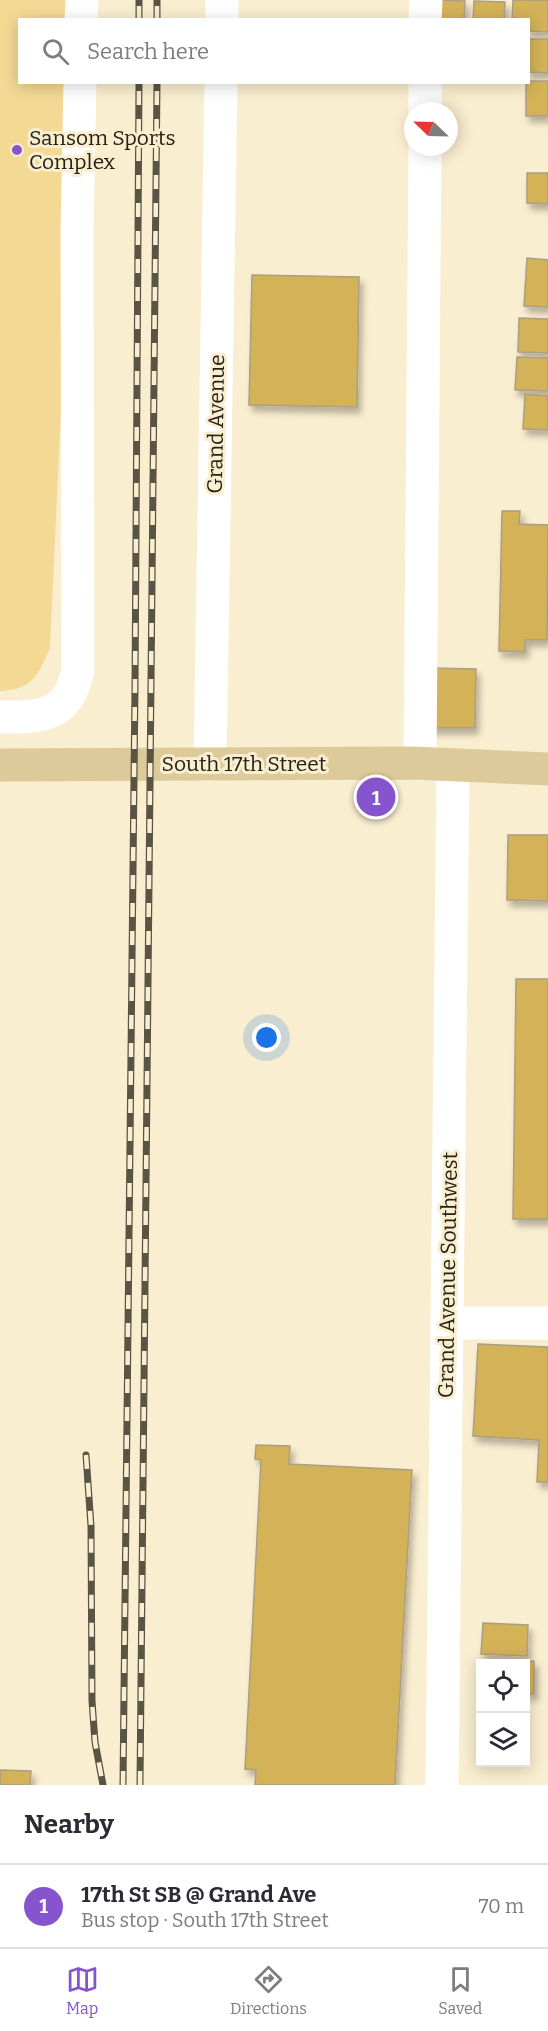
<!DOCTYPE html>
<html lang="en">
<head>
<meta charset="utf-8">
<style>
  :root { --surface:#fff; --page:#f2f2f3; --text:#2b2b33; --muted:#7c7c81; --line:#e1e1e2; --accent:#8655ce }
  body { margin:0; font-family:Bitter,serif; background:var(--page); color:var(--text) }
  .controls { position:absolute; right:18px; bottom:18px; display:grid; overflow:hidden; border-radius:0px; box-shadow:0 3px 15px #0003 }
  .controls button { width:54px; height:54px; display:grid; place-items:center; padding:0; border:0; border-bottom:2px solid var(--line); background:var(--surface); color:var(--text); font:30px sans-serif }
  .compass { position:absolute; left:404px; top:102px; width:54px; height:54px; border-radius:50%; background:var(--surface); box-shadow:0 3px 15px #0003; rotate:293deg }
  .you { position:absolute; left:267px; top:1038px; width:21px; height:21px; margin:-15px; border:4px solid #fff; border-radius:50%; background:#1a73e8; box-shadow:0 0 0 9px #1a73e833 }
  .badge { display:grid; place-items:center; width:39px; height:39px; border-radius:50%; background:var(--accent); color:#fff; font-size:20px; font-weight:700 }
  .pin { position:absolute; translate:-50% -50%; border:3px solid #fff; box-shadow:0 2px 6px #0006 }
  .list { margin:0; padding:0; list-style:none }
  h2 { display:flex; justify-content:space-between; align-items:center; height:78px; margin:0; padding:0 24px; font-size:26px }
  h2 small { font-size:20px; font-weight:400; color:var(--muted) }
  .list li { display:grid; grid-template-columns:39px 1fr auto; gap:18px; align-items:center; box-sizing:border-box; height:84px; padding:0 24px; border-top:2px solid var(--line) }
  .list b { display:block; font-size:22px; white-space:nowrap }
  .list p { margin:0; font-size:20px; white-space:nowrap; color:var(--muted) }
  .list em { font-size:20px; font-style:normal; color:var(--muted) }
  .icon { flex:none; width:33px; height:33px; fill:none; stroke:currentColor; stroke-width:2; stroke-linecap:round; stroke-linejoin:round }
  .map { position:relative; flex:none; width:548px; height:1785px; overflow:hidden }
  .search { position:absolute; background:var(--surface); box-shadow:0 3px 15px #0003; left:18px; right:18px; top:18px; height:66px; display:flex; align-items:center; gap:15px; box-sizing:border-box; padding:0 21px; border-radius:0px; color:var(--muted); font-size:22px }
  .sheet { height:162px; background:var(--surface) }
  nav { display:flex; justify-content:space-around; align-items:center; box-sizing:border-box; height:84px; border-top:2px solid var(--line); background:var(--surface); font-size:16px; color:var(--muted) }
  nav a { display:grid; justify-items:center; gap:3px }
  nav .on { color:var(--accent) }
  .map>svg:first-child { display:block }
  .green { fill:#f4d995 }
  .building { fill:#d3b258; stroke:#aa9f82; stroke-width:1.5; filter:url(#shadow) }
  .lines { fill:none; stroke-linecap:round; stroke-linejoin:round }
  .minor { stroke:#fff; stroke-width:33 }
  .major { stroke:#dcca9a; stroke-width:33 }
  .rail-casing { stroke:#5a5444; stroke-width:7 }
  .rail { stroke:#faeed0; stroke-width:4.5; stroke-dasharray:14; stroke-linecap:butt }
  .poi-dot { fill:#8655ce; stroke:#faeed0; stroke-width:2 }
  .labels { text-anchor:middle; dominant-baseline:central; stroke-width:6; stroke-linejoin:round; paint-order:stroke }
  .poi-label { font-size:21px; fill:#252116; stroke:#faeed0; text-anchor:start }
  .street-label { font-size:21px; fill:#252116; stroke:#faeed0 }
</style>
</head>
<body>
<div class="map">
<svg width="548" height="1785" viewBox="0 0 548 1785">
  <defs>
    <filter id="shadow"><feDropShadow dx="3.5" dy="6" stdDeviation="3" flood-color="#0004"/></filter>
  </defs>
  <rect width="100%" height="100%" fill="#faeed0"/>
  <path class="green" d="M0,0h81l-1,19 -60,1v62l56,1 -26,565c-12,27 -18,42 -50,43z"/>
  <path class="building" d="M436,0l29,1 -1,19h-29z
    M513,0h35v32l-20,-1v-11h-16z
    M474,1l31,1 -1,18h-31z
    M528,39h20v34l-20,-1z
    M528,81h20v35h-22v-34z
    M527,173h21v31l-21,-1z
    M527,258l21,2v47l-24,-1z
    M252,275l107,2 -2,130 -108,-2z
    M519,318l29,1v34l-30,-1z
    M517,357l31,1v33l-33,-1z
    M525,394l23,2v34l-25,-1z
    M502,511h18l-1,13 29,1 -1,115h-22v12l-26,-1z
    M429,668l47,1 -1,59h-46z
    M508,835h40v66l-41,-1z
    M516,979h32v240h-35z
    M478,1344l70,3v135h-11l2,-42 -66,-4z
    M256,1445l34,1 -1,18 123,6 -17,315h-140l1,-15 -11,-1 16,-309 -6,-1z
    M483,1623l45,2 -1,31 -46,-2z
    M534,1661v33h-8v-30h-46v7v-9z
    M0,1770l31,1 -1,14h-30z"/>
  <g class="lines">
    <path class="minor" d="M81,20l1,-20
      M222,20v-20
      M425,20l1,-20
      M425,111v-29
      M0,717c22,0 53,2 67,-19 6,-7 8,-18 11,-27l-1,-440 3,-149
      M420,764l5,-617
      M210,765l11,-683
      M448,1323h100
      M442,1785l11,-1020"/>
    <path class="major" d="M0,765l412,-2 136,6"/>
    <defs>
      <path id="rail" d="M139,20v-20
        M157,20v-20
        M86,1455l5,71 1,175 3,41 8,43
        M123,1785l12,-1098 4,-605
        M140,1785l17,-1703"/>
    </defs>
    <use href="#rail" class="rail-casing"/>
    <use href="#rail" class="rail"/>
  </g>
  <circle class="poi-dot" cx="17" cy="150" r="6"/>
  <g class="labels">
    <g class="poi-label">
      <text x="29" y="138">Sansom Sports<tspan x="29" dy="24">Complex</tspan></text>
    </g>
    <g class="street-label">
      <text transform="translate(216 424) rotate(-89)">Grand Avenue</text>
      <text x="244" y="764">South 17th Street</text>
      <text transform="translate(448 1275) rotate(-89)">Grand Avenue Southwest</text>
    </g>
  </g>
</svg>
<div class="controls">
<button><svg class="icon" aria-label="locate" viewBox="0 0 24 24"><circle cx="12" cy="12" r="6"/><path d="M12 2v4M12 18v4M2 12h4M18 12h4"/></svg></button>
<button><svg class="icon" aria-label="layers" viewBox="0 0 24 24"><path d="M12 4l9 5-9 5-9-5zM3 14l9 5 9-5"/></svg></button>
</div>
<svg class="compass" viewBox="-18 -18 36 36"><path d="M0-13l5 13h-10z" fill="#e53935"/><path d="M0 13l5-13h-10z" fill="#7c7c81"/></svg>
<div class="you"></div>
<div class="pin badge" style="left:376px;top:797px">1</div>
<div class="search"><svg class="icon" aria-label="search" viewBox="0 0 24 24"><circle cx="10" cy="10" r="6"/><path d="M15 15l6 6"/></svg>Search here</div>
</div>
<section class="sheet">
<h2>Nearby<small></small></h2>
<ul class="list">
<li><span class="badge">1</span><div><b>17th St SB @ Grand Ave</b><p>Bus stop · South 17th Street</p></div><em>70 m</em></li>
</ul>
</section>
<nav>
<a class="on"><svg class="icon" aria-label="map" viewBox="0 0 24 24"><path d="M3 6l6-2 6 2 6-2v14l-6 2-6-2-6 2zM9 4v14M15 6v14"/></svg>Map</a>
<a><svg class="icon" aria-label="directions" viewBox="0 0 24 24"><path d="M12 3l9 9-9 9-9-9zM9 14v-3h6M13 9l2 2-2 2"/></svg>Directions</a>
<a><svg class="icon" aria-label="saved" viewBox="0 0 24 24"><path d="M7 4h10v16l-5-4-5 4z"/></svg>Saved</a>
</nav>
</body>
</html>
